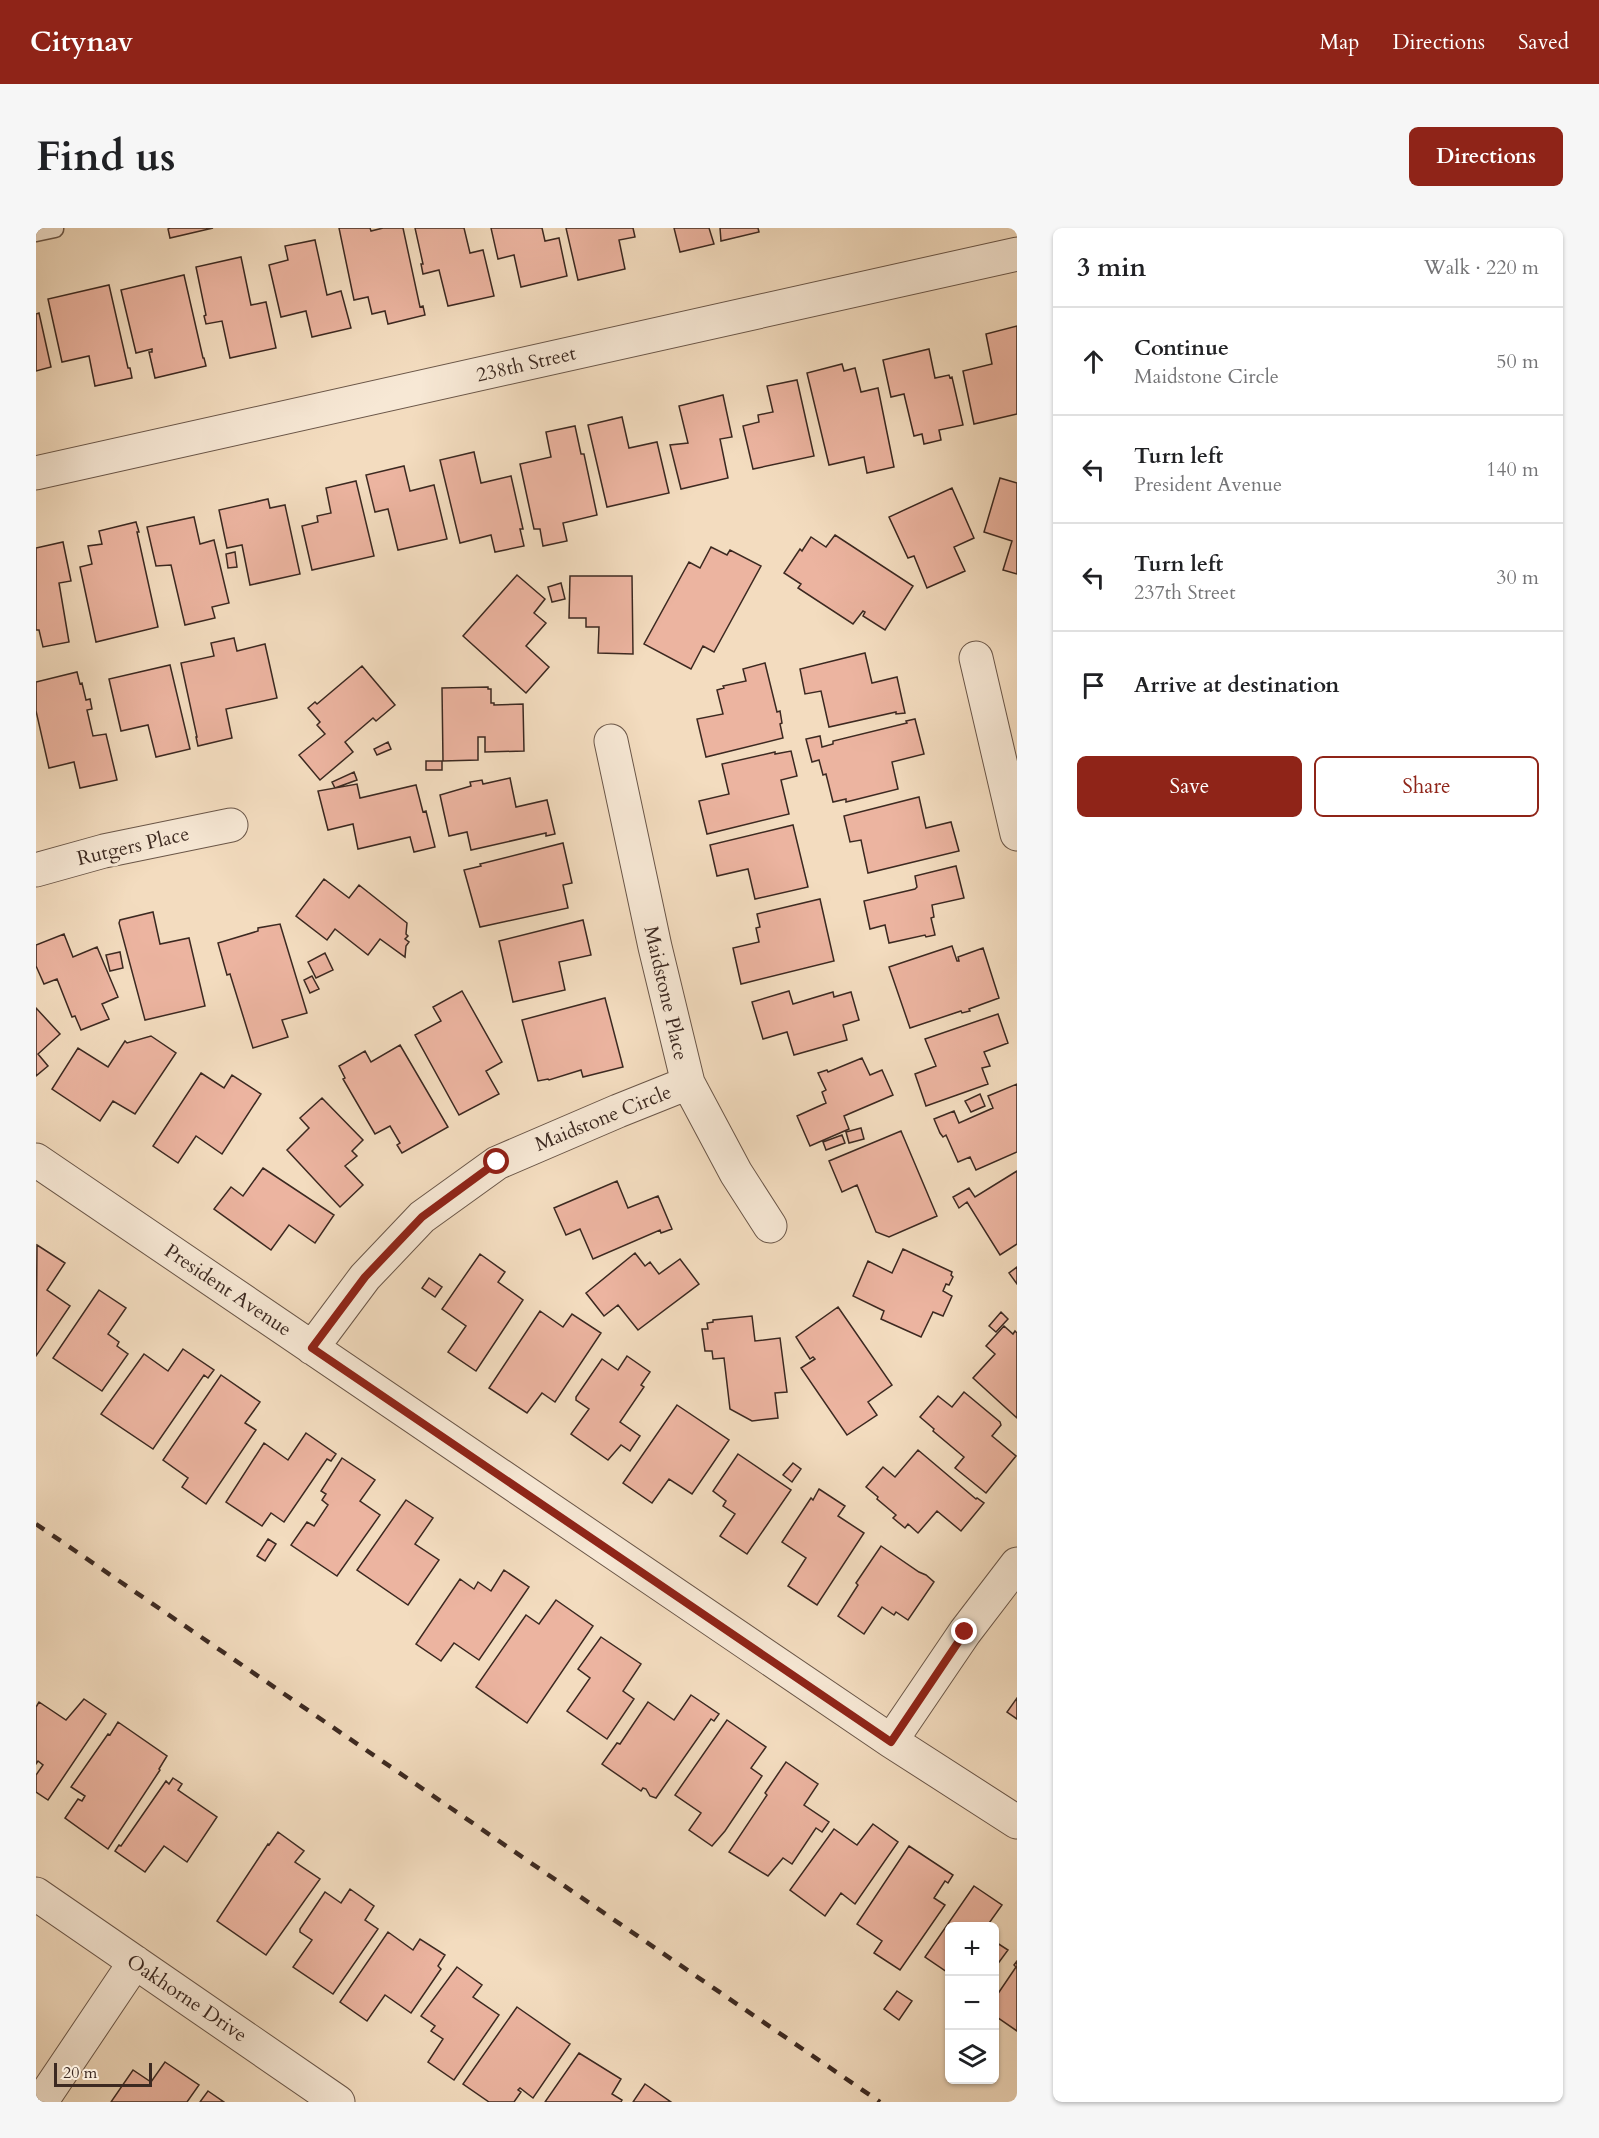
<!DOCTYPE html>
<html lang="en">
<head>
<meta charset="utf-8">
<style>
  :root { --surface:#fff; --page:#f6f6f6; --text:#202124; --muted:#757577; --line:#e0e0e0; --accent:#8f2418 }
  body { margin:0; font-family:Cardo,serif; background:var(--page); color:var(--text) }
  .controls { position:absolute; right:18px; bottom:18px; display:grid; overflow:hidden; border-radius:9px; box-shadow:0 2px 4px #0004 }
  .controls button { width:54px; height:54px; display:grid; place-items:center; padding:0; border:0; border-bottom:2px solid var(--line); background:var(--surface); color:var(--text); font:30px sans-serif }
  .scale { position:absolute; left:18px; bottom:15px; width:98px; box-sizing:border-box; padding-left:6px; border:3px solid #3c2921; border-top:0; font-size:16px; line-height:21px; white-space:nowrap; color:#3c2921; -webkit-text-stroke:4px #f7e8d5; paint-order:stroke }
  .stop { position:absolute; width:18px; height:18px; margin:-14px; border:4px solid #8f2418; border-radius:50%; background:#fff }
  .stop.end { background:#8f2418; border-color:#fff; box-shadow:0 2px 6px #0008 }
  .list { margin:0; padding:0; list-style:none }
  h2 { display:flex; justify-content:space-between; align-items:center; height:78px; margin:0; padding:0 24px; font-size:26px }
  h2 small { font-size:20px; font-weight:400; color:var(--muted) }
  .list li { display:grid; grid-template-columns:39px 1fr auto; gap:18px; align-items:center; box-sizing:border-box; height:108px; padding:0 24px; border-top:2px solid var(--line) }
  .list b { display:block; font-size:22px; white-space:nowrap }
  .list p { margin:0; font-size:20px; white-space:nowrap; color:var(--muted) }
  .list em { font-size:20px; font-style:normal; color:var(--muted) }
  .actions { display:flex; gap:12px; padding:18px 24px }
  .actions a { flex:1; padding:14px 0; border:2px solid var(--accent); border-radius:9px; text-align:center; font-size:21px; color:var(--accent) }
  .actions .main { background:var(--accent); color:#fff }
  .icon { flex:none; width:33px; height:33px; fill:none; stroke:currentColor; stroke-width:2; stroke-linecap:round; stroke-linejoin:round }
  .map { position:relative; flex:none; width:981px; height:1874px; overflow:hidden; border-radius:9px }
  header { display:flex; align-items:center; gap:36px; box-sizing:border-box; height:84px; padding:0 30px; background:var(--accent); color:#fff }
  header strong { font-size:28px }
  nav { display:flex; gap:33px; margin-inline-start:auto; font-size:21px }
  .intro { display:flex; align-items:center; justify-content:space-between; box-sizing:border-box; height:144px; padding:0 36px }
  h1 { margin:0; font-size:42px }
  .button { padding:15px 27px; border-radius:9px; background:var(--accent); color:#fff; font-size:21px; font-weight:700 }
  main { display:flex; gap:36px; padding:0 36px }
  aside { flex:1; background:var(--surface); border-radius:9px; box-shadow:0 2px 4px #0004 }
  .map>svg:first-child { display:block }
  .building { fill:#ecb4a0; stroke:#3c2921; stroke-width:1.5 }
  .lines { fill:none; stroke-linecap:round; stroke-linejoin:round }
  .lane-casing { stroke:#6a5648; stroke-width:19 }
  .street-casing { stroke:#6a5648; stroke-width:35 }
  .lane { stroke:#f7e8d5; stroke-width:16 }
  .street { stroke:#f7e8d5; stroke-width:33 }
  .rail { stroke:#3c2921; stroke-width:4.5; stroke-dasharray:10 10; stroke-linecap:butt }
  .route { stroke:#8f2418; stroke-width:8 }
  .labels { text-anchor:middle; dominant-baseline:central; stroke-width:6; stroke-linejoin:round; paint-order:stroke }
  .street-label { font-size:20px; fill:#3c2921; stroke:#f7e8d5 }
</style>
</head>
<body>
<header>
<strong>Citynav</strong>
<nav><a>Map</a><a>Directions</a><a>Saved</a></nav>
</header>
<div class="intro"><h1>Find us</h1><a class="button">Directions</a></div>
<main>
<div class="map">
<svg width="981" height="1874" viewBox="0 0 981 1874">
  <rect width="100%" height="100%" fill="#f3dcbf"/>
  <filter id="stains"><feTurbulence type="fractalNoise" baseFrequency=".00333" numOctaves="4"/><feColorMatrix values="0 0 0 0 .2 0 0 0 0 .09 0 0 0 0 .02 0 0 0 .5 -.17"/></filter>
  <radialGradient id="worn" r=".72"><stop offset=".6" stop-color="#630" stop-opacity="0"/><stop offset="1" stop-color="#630" stop-opacity=".3"/></radialGradient>
  <path class="building" d="M134,0h43l-43,10 -2,-9z
    M303,0h31l1,3 12,-3h20l17,79 3,-1 2,9 -37,9 -3,-13 -13,3 -4,-17 -14,3z
    M379,0h49l6,25 13,-3 11,46 -46,10 -9,-36 -16,4 -2,-10h2z
    M455,0h51l3,13 14,-3 8,38 -46,11 -7,-32 -16,4z
    M530,0h67l2,9 -16,3 6,29 -47,11z
    M638,0h35l5,16 -34,8z
    M684,0h38l1,4 -38,9z
    M279,12l12,55 14,-4 10,37 -39,9 -6,-26 -25,6 -12,-52 19,-5 -3,-14z
    M205,29l10,48 15,-3 10,46 -46,10 -8,-37 -16,3 -2,-8 2,-1 -10,-48z
    M148,47l19,83h1l2,8 -51,12 -6,-26h3v-3l-16,4 -15,-63z
    M73,57l19,83h2l2,10 -37,8 -6,-30 -27,6 -14,-63z
    M3,85l12,54 -15,4v-57z
    M981,98v88l-43,10 -11,-53 29,-7 -6,-30z
    M893,121l6,29 14,-3 1,3 2,-1 11,48 -24,5 2,10 -17,4 -2,-10 -8,2 -10,-42 -13,3 -8,-37z
    M806,136l2,7 11,-3 6,24 17,-4 16,79 -27,6 -3,-16 -35,8 -22,-92z
    M761,152l17,76 -61,13 -10,-43 16,-4 -1,-7 15,-3 -6,-26z
    M687,167l9,42 -12,2 8,39 -47,11 -11,-44 18,-2 -9,-37z
    M586,189l7,31 28,-6 12,51 -62,14 -19,-82z
    M539,198l6,28h3l13,61 -34,8 4,18 -24,5 -3,-17h-6l-14,-65 31,-7 -5,-25z
    M438,224l7,31 30,-7 12,53h-3l4,17 -29,6 -4,-17 -31,8 -20,-83z
    M368,238l6,25 24,-6 13,54 -49,11 -10,-41 -13,3 -9,-37z
    M964,250l17,5v91l-14,-4 9,-29 -28,-9z
    M320,253l18,75 -62,14 -10,-44 16,-4 -1,-6 14,-3 -5,-25z
    M916,260l22,50 -20,9 11,24 -38,17 -13,-32 -6,2 -19,-41z
    M232,271l2,9 15,-3 15,69 -50,11 -8,-40 -15,3 -8,-38z
    M158,289l6,27 14,-4 15,63 -17,4 3,11 -30,7 -14,-60 -15,1 -9,-39z
    M100,294l3,10h-2l21,95 -62,15 -16,-75 12,-3 -4,-18 14,-2 -3,-13z
    M799,307l78,51 -28,44 -22,-14 2,-4 -2,-1 -10,13 -55,-36 3,-4 -17,-11 16,-24 2,2 9,-14 15,10z
    M27,314l8,39 -12,2 10,59 -26,5 -4,-17h-3v-82z
    M675,319l16,8 3,-5 31,16 -47,86 -11,-6 -12,23 -47,-25 45,-82 11,6z
    M199,324l2,15 -9,1 -2,-14z
    M481,347l28,24 -11,14 12,10 -20,23 23,21 -23,26 -63,-57z
    M534,348h62l1,78 -35,-1 1,-26h-13v-9h-17z
    M525,355l4,16 -13,3 -4,-15z
    M198,410l3,13 28,-7 12,54 -51,11 6,29 -34,8 -2,-9h1l-16,-74 33,-7 -3,-13z
    M829,425l7,30 25,-6 8,36 -9,1v-2l-67,15 -8,-36 -16,3 -5,-25z
    M729,435l12,49 3,-1 2,12 -2,1 3,14 -77,19 -9,-38 26,-5 -6,-24 7,-2 -1,-2 23,-5 -3,-12z
    M134,437l20,84 -34,8 -8,-32 -27,6 -12,-52z
    M326,438l33,39 -19,16 -3,-3 -28,24 8,10 -33,28 -21,-25 26,-21 -8,-9 3,-3 -12,-14 7,-6 2,2z
    M41,444l3,12 2,-1 4,17 4,-1 2,10 -5,1 6,26 13,-2 11,46 -37,8 -6,-26 -25,6 -13,-57v-29z
    M452,459v2h3v14h3v2l29,-1 1,47 -39,1v-15h-7v23l-35,1 -1,-73z
    M879,491l9,35 -32,8 6,27 -52,13v-3l-13,3 -7,-28 -3,1 -4,-15 -7,2 -6,-23 14,-3 2,11 11,-3v-3l74,-18 -1,-2z
    M352,514l3,7 -14,6 -3,-6z
    M755,523l6,25 -16,4 8,34 -82,20 -8,-33 30,-7 -7,-30 53,-12v2z
    M390,533h16v9h-16z
    M318,544l3,8 -22,8 -3,-6z
    M474,550l6,29 31,-7 8,34 -9,2v-3l-75,17 -4,-18 -18,4 -9,-41 31,-9 -1,-4 12,-2 1,4z
    M321,556l3,14 56,-13 7,27 3,-1 9,36 -21,5 -4,-15 -52,12 -5,-25 -25,6 -10,-39z
    M883,569l7,31 25,-6 8,29 -91,22 -7,-33 -11,2 -6,-26z
    M757,597l15,62 -53,12 -7,-30 -31,7 -7,-31z
    M527,615l9,40 -9,2 5,23 -88,19 -16,-57 17,-4 -1,-2z
    M920,638l8,32 -32,7 2,12 -3,1 4,17 -9,2 -1,-2 -36,8 -4,-18 -15,4 -6,-28 51,-12 2,-2 -2,-11z
    M288,651l25,19 10,-13 48,38 -1,11 2,2 -3,3 4,3 -3,4 -1,11 -25,-18 -12,16 -33,-26 -8,11 -31,-24z
    M784,671l14,62 -93,23 -8,-36 26,-6 -3,-14 4,-1 -3,-13z
    M117,684l7,32 29,-6 16,68 -60,14 -26,-97 1,-3z
    M547,692l8,35 -32,7 6,28 -52,12 -14,-61z
    M244,696l27,89 -25,7 6,17 -35,11 -23,-74 -3,1 -9,-32 40,-12v-3z
    M28,706l9,23 24,-10 21,50 -16,7 7,15 -28,11 -6,-14 -3,1 -15,-38 -13,5 -8,-18v-21z
    M916,718l5,15h2l-1,-4 25,-9 16,50 -30,11 1,2 -8,2 -1,-2 -51,17 -21,-61z
    M84,724l3,16 -13,3 -4,-16z
    M289,725l8,17 -17,8 -8,-16z
    M276,748l7,13 -9,4 -6,-13z
    M426,763l40,71 -16,9 13,23 -40,21 -44,-80 26,-14 -8,-14z
    M753,763l4,13 40,-12 1,5 17,-5 8,28 -16,5 4,15 -53,15 -7,-23 -24,7 -11,-37z
    M569,770l18,69 -40,10 -2,-7 -32,10 -1,-1 -10,2 -16,-61z
    M0,780l24,26 -22,20 10,12 -12,10z
    M962,786l10,29 -24,9 6,14 -8,2 6,16 -62,22 -11,-32 21,-8 -11,-27z
    M115,808l25,17 -41,61 -22,-13 -13,20 -48,-32 26,-41 30,19 17,-26 2,2z
    M364,817l48,82 -46,26 -5,-8 3,-2 -10,-17 -15,8 -32,-55 2,-1 -6,-12 26,-15 6,11z
    M826,830l8,17 12,-5 11,25 -49,21 5,13 -39,17 -13,-30 29,-13 -4,-11 4,-2 -8,-17 9,-3 1,2z
    M165,845l23,15 8,-13 29,19 -39,60 -26,-18 -18,27 -25,-17z
    M981,856v68l-41,18 -6,-13 -12,5 -12,-27 -3,2 -3,-4 -6,-14 20,-8 5,12 34,-15 -5,-12z
    M944,866l5,12 -14,6 -6,-11z
    M286,870l41,42 -11,11 5,5 -12,10 18,19 -23,22 -53,-57 22,-22 -9,-10z
    M825,900l3,11 -15,4 -3,-11z
    M865,903l36,85 -48,21 -13,-5 -19,-47 -15,7 -13,-31z
    M806,907l3,8 -19,7 -3,-8z
    M227,940l71,47 -19,28 -26,-18 -18,25 -57,-41 17,-22 12,9z
    M981,943v73l-17,11 -33,-53 -8,6 -6,-11 16,-9 6,9z
    M581,953l11,27 30,-12 14,33 -11,4 -1,-3 -67,29 -13,-30 -14,6 -12,-27z
    M1,1017l28,18 -18,27 23,16 -34,50z
    M867,1021l49,23 -1,3 2,2 -4,8 -3,-1 -3,7 9,5 -9,20 -10,-4 -12,25 -40,-18 3,-8 -31,-15 15,-35 24,12z
    M599,1025l10,13 5,-4 9,12 21,-15 19,25 -61,46 -20,-25 -14,11 -18,-23z
    M444,1026l25,18 -7,10 25,18 -47,71 -28,-19 18,-26 -24,-17z
    M981,1039v17l-8,-11z
    M393,1050l13,9 -7,10 -13,-9z
    M63,1062l27,18 -18,26 11,8 -2,4 11,8 -26,37 -49,-33z
    M802,1079l54,78 -24,17 9,13 -30,20 -46,-67 14,-9 -2,-2 -3,2 -14,-22z
    M504,1083l23,16 9,-13 29,19 -46,69 -13,-9 -15,20 -38,-25z
    M965,1084l7,7 -12,13 -7,-6z
    M716,1088l3,25 25,-3 7,54 -12,1 3,25 -26,3 -22,-12 -6,-51 -11,1 -1,-8h-7l-3,-22h6l-1,-6 6,-1v-2z
    M968,1098l9,8 2,-3 2,2v85l-44,-40 22,-24 -9,-8z
    M147,1121l31,21 -6,8 -4,-3 -51,74 -52,-35 43,-60 24,17z
    M591,1128l23,16 -9,13 3,2 -24,35 20,14 -10,15 -9,-6 -13,15 -37,-26 18,-25 -13,-9v-3l26,-38 16,11z
    M185,1147l39,27 -15,21 11,7 -50,74 -24,-17 6,-9 -25,-18z
    M928,1164l36,30 1,3 -9,11 24,20 -30,37 -31,-25 9,-11 -31,-26 1,-2 -14,-12 18,-21 14,11z
    M641,1177l52,35 -37,54 -23,-15 -17,24 -29,-20z
    M270,1205l30,21 -5,7 -4,-2 -43,63 -13,-9 -9,13 -36,-24 38,-59 24,17z
    M882,1222l58,49 1,-1 7,5 -23,28 -24,-20 -19,22 -10,-9 -3,4 -12,-10 3,-3 -19,-16 1,-2 -12,-10 17,-20 12,10z
    M702,1226l53,36 -44,64 -27,-18 15,-22 -12,-8 3,-5 -13,-10z
    M306,1230l33,22 -15,21 20,14 -43,61 -46,-31 16,-23 7,4 14,-21 -6,-5 4,-6 -5,-3z
    M757,1235l8,6 -9,13 -9,-7z
    M783,1261l26,17 -7,10 26,17 -47,72 -29,-19 18,-28 -24,-16 29,-44 2,2z
    M370,1272l27,18 -18,26 24,16 -31,45 -51,-35z
    M232,1311l8,5 -11,17 -8,-5z
    M845,1318l38,26 7,3 8,7 -26,38 -12,-8 -2,3 -12,-8 -18,27 -26,-18 20,-31 -2,-2z
    M468,1342l25,17 -50,73 -25,-17 -13,18 -25,-17 44,-65 14,10 4,-7 13,9z
    M520,1372l37,26 -66,97 -51,-36 50,-72 13,9z
    M565,1409l40,27 -18,27 11,8 -27,40 -40,-28 23,-33 -12,-9z
    M655,1467l28,19 -5,7 -3,-2 -55,79 -6,-2 -4,-7 -3,-1 -2,3 -39,-27 15,-21 3,1 28,-42 26,18z
    M981,1470v21l-10,-7z
    M48,1471l22,15 -58,86 -12,-8v-17l7,-10 -5,-4 -2,3v-57l3,-5 27,18z
    M691,1492l39,27 -15,21 11,8 -37,55 -13,15 -23,-16 12,-17 -26,-18z
    M82,1494l49,34 -8,13 1,1 -52,79 -43,-31 13,-19 4,2 3,-5 -14,-9 37,-53 2,1z
    M750,1534l32,22 -14,21 25,17 -7,10 -6,-4 -24,36 -9,-6 -15,18 -39,-24 38,-57 -2,-2z
    M137,1550l9,6 -4,6 39,27 -30,45 -23,-16 -19,26 -30,-21 4,-6 2,1 45,-65 3,3z
    M837,1596l25,18 -43,62 -14,-11 -16,23 -35,-26 44,-61 23,16z
    M242,1604l26,19 -9,11 25,17 -54,76 -49,-34 51,-77 1,1z
    M873,1618l44,29 -5,8 -3,-2 -11,17 11,7 -45,65 -26,-17 8,-12 -25,-17z
    M938,1658l28,19 -15,21h-37v48l-25,-17z
    M314,1661l24,17 -9,14 13,9 -45,65 -40,-27 19,-27 -12,-8v-3l25,-37 16,11z
    M352,1704l25,18 7,-11 25,16 -7,11 3,3 -30,44 -26,-18 -18,26 -27,-19z
    M958,1713l14,9 -14,19z
    M981,1733v70l-23,-16 1,-17 21,-31 -2,-2z
    M421,1739l25,18 -9,12 26,18 -45,65 -26,-18 15,-23 -12,-8 4,-5 -14,-10z
    M861,1763l15,10 -13,19 -15,-11z
    M481,1779l53,37 -37,54 -13,-10 -2,2 3,2 -7,10h-25l-26,-18z
    M543,1825l42,26 -9,15 10,6 -1,2h-76z
    M129,1834l34,23 -12,17h-76l22,-32 18,12z
    M609,1856l26,18h-38z
    M172,1863l16,11h-24z"/>
  <g class="lines">
    <defs>
      <path id="lane" d="M0,5l19,-4"/>
      <path id="street" d="M0,245l981,-219
        M940,430l41,176
        M575,513l44,206 33,136 48,90 34,53
        M0,642l68,-19 127,-26
        M0,932l855,581 126,81
        M276,1120l53,-71 57,-60 75,-54 121,-52 70,-28
        M855,1513l74,-109 52,-68
        M0,1666l302,208
        M5,1874l94,-140"/>
    </defs>
    <use href="#lane" class="lane-casing"/>
    <use href="#street" class="street-casing"/>
    <use href="#lane" class="lane"/>
    <use href="#street" class="street"/>
    <path class="rail" d="M0,1296l844,578"/>
  </g>
  <g class="lines">
    <path class="route" d="M461,934l-75,55 -57,60 -53,71 579,394 74,-110"/>
  </g>
  <g class="labels">
    <g class="street-label">
      <text transform="translate(490 136) rotate(-13)">238th Street</text>
      <text transform="translate(97 618) rotate(-13)">Rutgers Place</text>
      <text transform="translate(630 765) rotate(77)">Maidstone Place</text>
      <text transform="translate(567 890) rotate(-22)">Maidstone Circle</text>
      <text transform="translate(192 1062) rotate(34)">President Avenue</text>
      <text transform="translate(151 1770) rotate(34)">Oakhorne Drive</text>
    </g>
  </g>
  <rect width="100%" height="100%" filter="url(#stains)"/>
  <rect width="100%" height="100%" fill="url(#worn)"/>
</svg>
<div class="controls">
<button>+</button>
<button>−</button>
<button><svg class="icon" aria-label="layers" viewBox="0 0 24 24"><path d="M12 4l9 5-9 5-9-5zM3 14l9 5 9-5"/></svg></button>
</div>
<div class="scale">20 m</div>
<div class="stop" style="left:461px;top:934px"></div>
<div class="stop end" style="left:929px;top:1404px"></div>
</div>
<aside>
<h2>3 min<small>Walk · 220 m</small></h2>
<ul class="list">
<li><svg class="icon" aria-label="ahead" viewBox="0 0 24 24"><path d="M12 20V5M6 11l6-6 6 6"/></svg><div><b>Continue</b><p>Maidstone Circle</p></div><em>50 m</em></li>
<li><svg class="icon" aria-label="left" viewBox="0 0 24 24"><path d="M17 20v-9H6M10 6l-5 5 5 5"/></svg><div><b>Turn left</b><p>President Avenue</p></div><em>140 m</em></li>
<li><svg class="icon" aria-label="left" viewBox="0 0 24 24"><path d="M17 20v-9H6M10 6l-5 5 5 5"/></svg><div><b>Turn left</b><p>237th Street</p></div><em>30 m</em></li>
<li><svg class="icon" aria-label="arrive" viewBox="0 0 24 24"><path d="M6 21V4h12l-3 4 3 4H6"/></svg><div><b>Arrive at destination</b></div></li>
</ul>
<div class="actions"><a class="main">Save</a><a>Share</a></div>
</aside>
</main>
</body>
</html>
